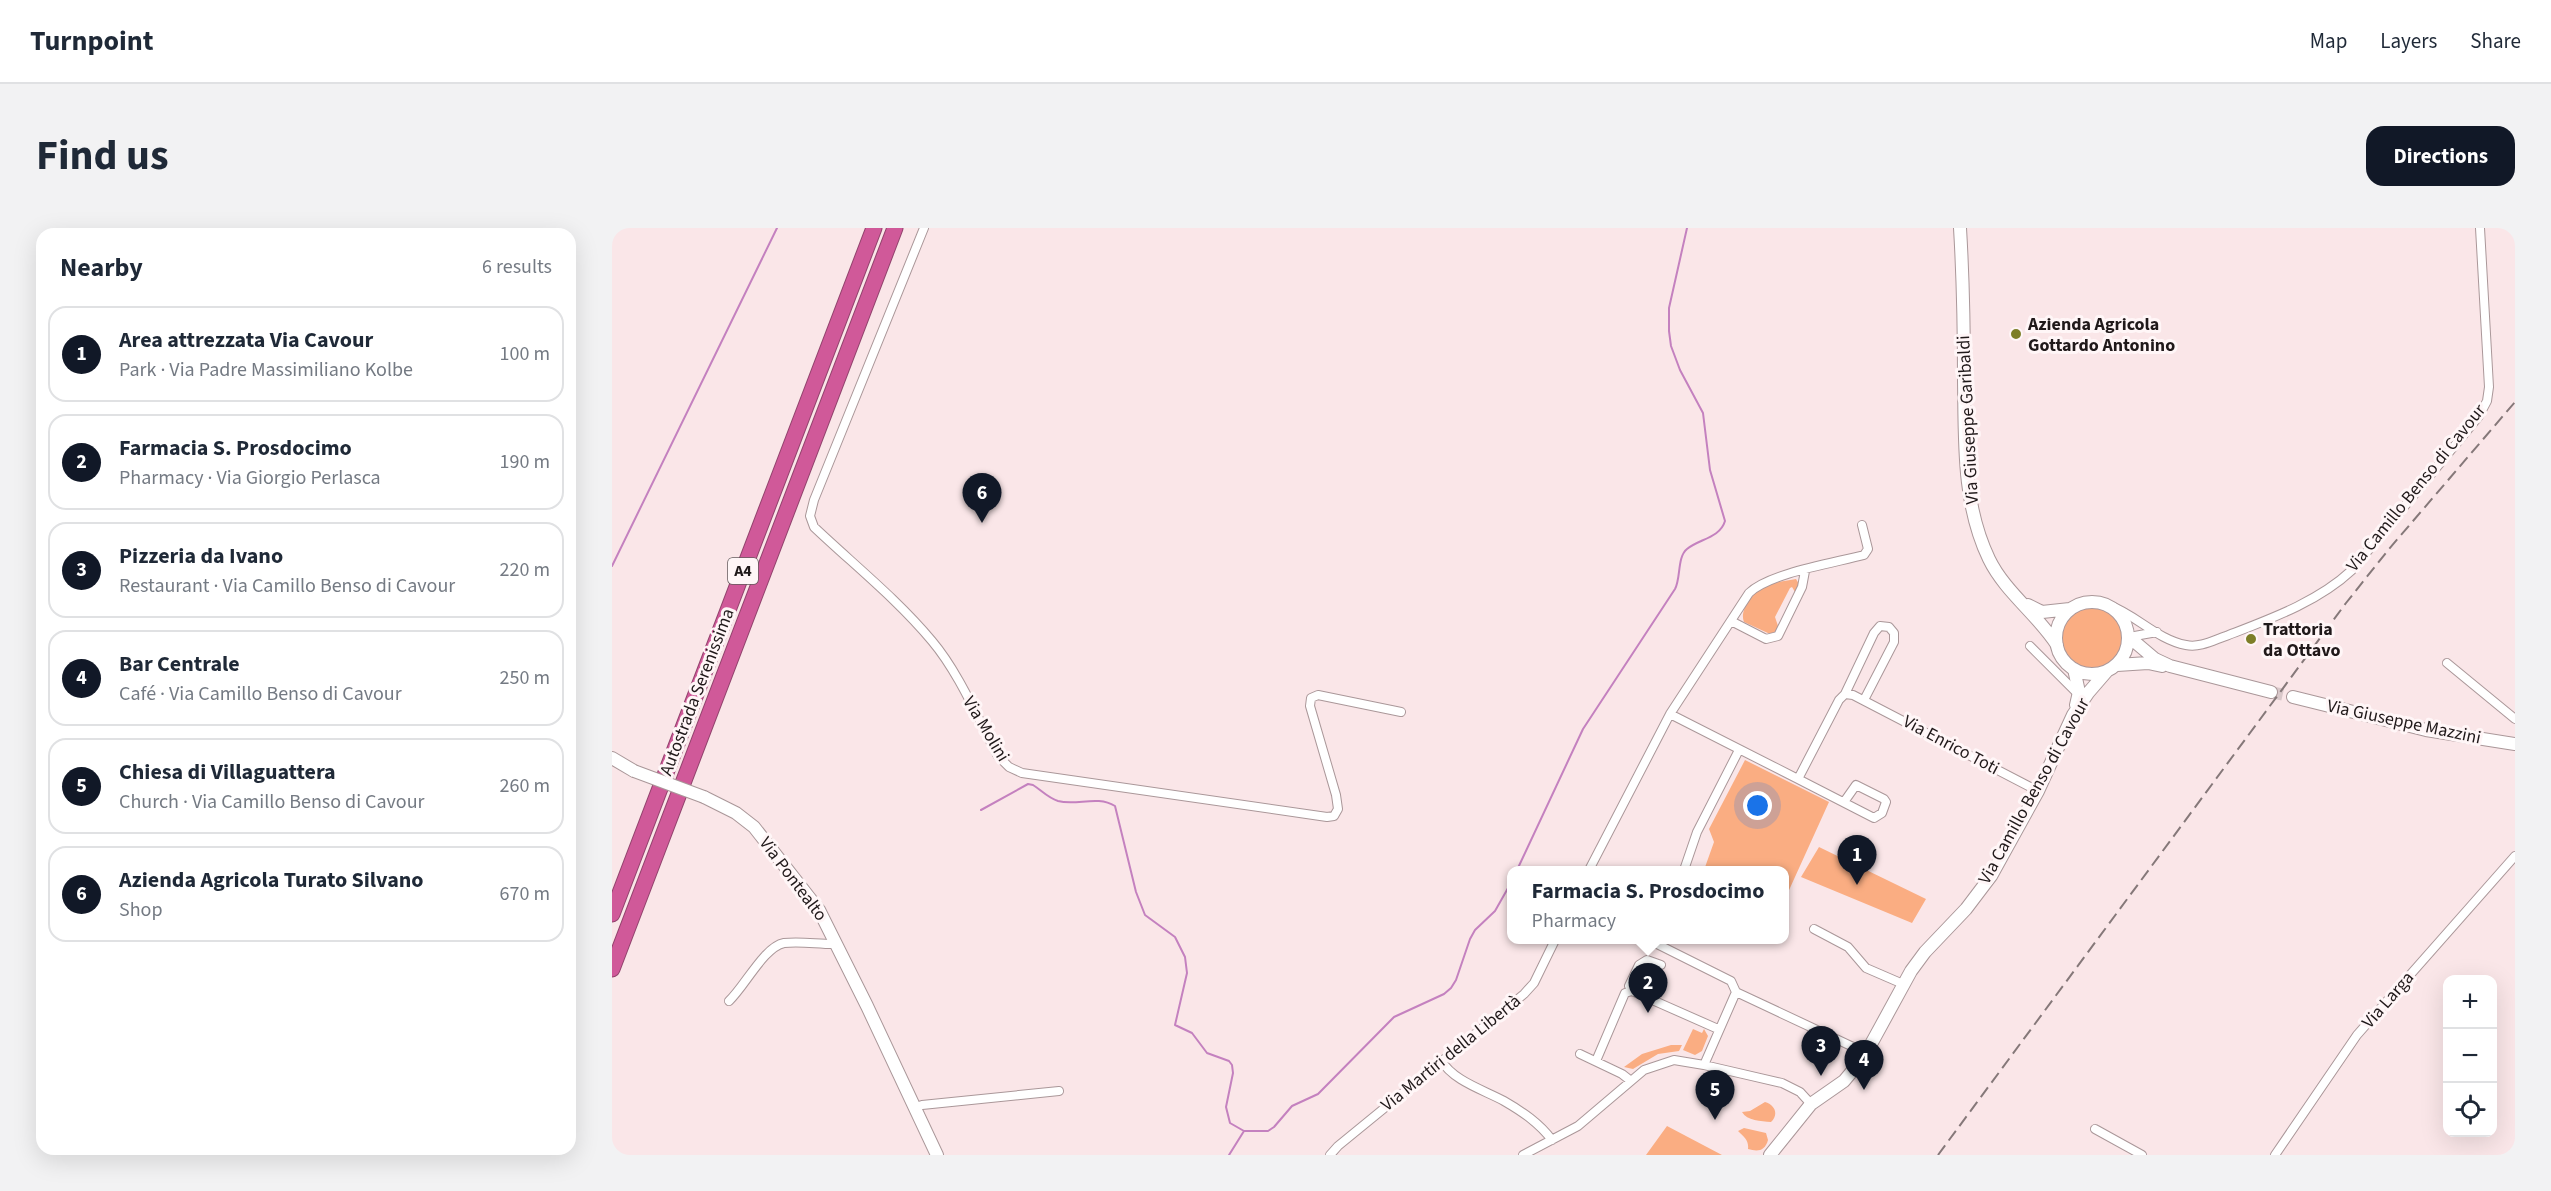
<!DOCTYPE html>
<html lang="en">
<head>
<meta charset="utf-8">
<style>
  :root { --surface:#fff; --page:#f2f2f3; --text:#1f2937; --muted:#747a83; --line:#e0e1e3; --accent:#111827 }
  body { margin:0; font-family:"Source Sans 3",sans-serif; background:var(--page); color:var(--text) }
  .controls { position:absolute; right:18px; bottom:18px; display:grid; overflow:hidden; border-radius:12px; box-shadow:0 6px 24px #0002 }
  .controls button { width:54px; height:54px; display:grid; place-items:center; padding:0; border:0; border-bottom:2px solid var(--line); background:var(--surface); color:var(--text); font:30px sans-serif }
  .you { position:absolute; left:1146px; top:578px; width:21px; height:21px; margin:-15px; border:4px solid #fff; border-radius:50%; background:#1a73e8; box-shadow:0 0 0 9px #1a73e833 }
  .badge { display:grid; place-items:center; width:39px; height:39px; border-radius:50%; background:var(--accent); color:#fff; font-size:20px; font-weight:700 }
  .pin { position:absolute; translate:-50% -50px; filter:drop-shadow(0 2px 3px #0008) }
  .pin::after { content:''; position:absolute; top:32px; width:21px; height:18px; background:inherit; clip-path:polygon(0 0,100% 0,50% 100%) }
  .popup { position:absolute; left:895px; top:638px; width:282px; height:78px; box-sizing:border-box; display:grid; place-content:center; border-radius:12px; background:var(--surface); filter:drop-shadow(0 2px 4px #0005); font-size:20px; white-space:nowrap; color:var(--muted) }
  .popup b { font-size:22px; color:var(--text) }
  .popup::after { content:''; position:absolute; left:50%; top:100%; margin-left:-12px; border:12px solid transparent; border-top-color:var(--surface) }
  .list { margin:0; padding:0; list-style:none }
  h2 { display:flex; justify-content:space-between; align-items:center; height:78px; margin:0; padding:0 24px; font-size:26px }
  h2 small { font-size:20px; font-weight:400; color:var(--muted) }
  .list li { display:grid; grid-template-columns:39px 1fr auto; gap:18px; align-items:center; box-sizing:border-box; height:96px; margin:0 12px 12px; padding:0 12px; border:2px solid var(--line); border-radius:18px }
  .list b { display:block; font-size:22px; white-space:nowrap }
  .list p { margin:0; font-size:20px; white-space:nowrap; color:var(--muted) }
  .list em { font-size:20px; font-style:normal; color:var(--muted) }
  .icon { flex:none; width:33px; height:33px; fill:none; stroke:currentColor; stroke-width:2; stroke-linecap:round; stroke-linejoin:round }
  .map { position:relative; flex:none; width:1903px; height:927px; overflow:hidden; border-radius:18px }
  header { display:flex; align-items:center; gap:36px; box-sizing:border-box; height:84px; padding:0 30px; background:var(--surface); border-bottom:2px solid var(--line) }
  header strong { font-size:28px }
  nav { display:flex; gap:33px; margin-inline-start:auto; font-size:21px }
  .intro { display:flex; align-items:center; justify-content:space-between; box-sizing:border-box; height:144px; padding:0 36px }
  h1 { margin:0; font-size:42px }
  .button { padding:15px 27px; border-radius:18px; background:var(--accent); color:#fff; font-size:21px; font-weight:700 }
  main { display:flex; gap:36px; padding:0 36px }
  aside { flex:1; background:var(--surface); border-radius:18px; box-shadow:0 6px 24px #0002 }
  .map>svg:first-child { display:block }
  .green { fill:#faad82 }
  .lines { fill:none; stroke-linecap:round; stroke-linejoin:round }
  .stream { stroke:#c481bf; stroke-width:2 }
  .secondary-tunnel { stroke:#d9c7c9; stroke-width:12; stroke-dasharray:12 6; stroke-linecap:butt }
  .street-casing { stroke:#aa9799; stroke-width:10 }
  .secondary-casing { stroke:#aa9799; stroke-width:14 }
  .highway-casing { stroke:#92436d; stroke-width:17 }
  .street { stroke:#fff; stroke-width:8 }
  .secondary { stroke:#fff; stroke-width:12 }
  .highway { stroke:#d05999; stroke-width:15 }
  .rail { stroke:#857879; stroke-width:2; stroke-dasharray:12 6; stroke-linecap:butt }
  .secondary-bridge-casing { stroke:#aa9799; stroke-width:14; stroke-linecap:butt }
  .secondary-bridge { stroke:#fff; stroke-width:12 }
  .poi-dot { fill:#7d7e27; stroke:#fff6f7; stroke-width:2 }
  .labels { text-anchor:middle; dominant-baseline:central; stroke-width:6; stroke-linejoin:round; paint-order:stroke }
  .shield { fill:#fff6f7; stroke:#635b5c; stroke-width:1.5 }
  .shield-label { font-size:16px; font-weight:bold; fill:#20191a }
  .poi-label { font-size:18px; font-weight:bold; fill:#20191a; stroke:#fff6f7; text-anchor:start }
  .street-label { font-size:18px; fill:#20191a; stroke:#fff6f7 }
</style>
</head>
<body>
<header>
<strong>Turnpoint</strong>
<nav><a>Map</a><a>Layers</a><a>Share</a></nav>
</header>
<div class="intro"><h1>Find us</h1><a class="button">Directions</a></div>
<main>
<aside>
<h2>Nearby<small>6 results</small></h2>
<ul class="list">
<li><span class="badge">1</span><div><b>Area attrezzata Via Cavour</b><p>Park · Via Padre Massimiliano Kolbe</p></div><em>100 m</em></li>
<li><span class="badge">2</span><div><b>Farmacia S. Prosdocimo</b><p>Pharmacy · Via Giorgio Perlasca</p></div><em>190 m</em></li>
<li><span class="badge">3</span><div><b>Pizzeria da Ivano</b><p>Restaurant · Via Camillo Benso di Cavour</p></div><em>220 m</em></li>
<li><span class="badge">4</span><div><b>Bar Centrale</b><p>Café · Via Camillo Benso di Cavour</p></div><em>250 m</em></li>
<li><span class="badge">5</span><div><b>Chiesa di Villaguattera</b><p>Church · Via Camillo Benso di Cavour</p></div><em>260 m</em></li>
<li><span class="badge">6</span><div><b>Azienda Agricola Turato Silvano</b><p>Shop</p></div><em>670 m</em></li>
</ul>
</aside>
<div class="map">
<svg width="1903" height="927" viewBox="0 0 1903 927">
  <rect width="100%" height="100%" fill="#fae6e8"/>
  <path class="green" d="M1184,351l3,5 -4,8 -3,-5 -2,1 -15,29 3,9 -1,5 -7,3 -26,-12c-5,-11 8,-29 19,-35 9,-5 23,-6 33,-8z
    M1450 410a31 31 0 1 1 62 0a31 31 0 1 1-62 0Z
    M1133,532l84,42 -44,97 -1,-29h-80l10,-28 -5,-13z
    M1207,619l107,52 -14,24 -111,-46z
    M1081,801l9,4 2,-4 4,7 -6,15 -7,4 -12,-5z
    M1059,817h11l-3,6 -21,3 -25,15 -9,-2 18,-13z
    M1153,874c10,3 14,12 6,20 -10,-1 -24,-1 -29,-10l8,-1z
    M1055,898l55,29h-76z
    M1132,900l22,5 2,7c-3,11 -10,12 -20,9 1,-9 -4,-12 -10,-18z"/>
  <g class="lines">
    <path class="stream" d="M0,338l165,-338
      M369,582l47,-26 5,1c8,5 15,13 25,16 19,5 39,-6 57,5l21,86 9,23 30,22 10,20 2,16 -12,52 17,8 15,20 22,8 3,4 1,8 -7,34 4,16 14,8
      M905,642l66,-141 92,-140c6,-11 2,-32 12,-40 12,-10 33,-11 38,-28l-15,-51 -7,-57 -23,-43 -9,-24 -2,-15v-23l18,-80
      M617,927l15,-24h24l6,-4 18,-21 26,-12 76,-77 50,-23 7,-6 5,-8 14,-41 5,-9 20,-19 17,-30"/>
    <path class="secondary-tunnel" d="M1659,464l22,5"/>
    <defs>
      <path id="street" d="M312,0l-110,272 -4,16 4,11c39,37 83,72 118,114 27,32 46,78 66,115l11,11 13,6 305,44 7,-1 4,-7 -2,-14 -26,-89 1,-8 7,-3 83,17
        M1497,377c27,10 49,35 77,40 14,3 28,-5 40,-9 44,-17 92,-34 126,-66l127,-154 8,-15 2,-14 -9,-159
        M1119,393l35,18 12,-3 24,-49 3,-16
        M1517,409l28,-5
        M1418,418l49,49
        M1835,435l68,56
        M1233,466l29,-61 6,-7 9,1 5,6v9l-30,58
        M1058,486l128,65 41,-79 6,-6 8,1 185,96
        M1186,551l76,39 8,-5 4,-11 -2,-3 -28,-14 -12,17
        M977,642l81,-156 79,-121c21,-20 85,-30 115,-38l4,-6 -6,-24
        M1072,642l13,-38 42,-82
        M1202,701l34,18 18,21 37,16
        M1037,712l82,41 5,11 -32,73
        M1020,763l-3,-5 10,-21 8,-5 14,5
        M1124,764l130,61
        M117,773c16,-15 35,-54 55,-58 16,-2 33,1 49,1l3,-2
        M968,826l42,20 9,7
        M829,832c12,21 43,30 63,41 19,11 35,22 48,39
        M984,833l29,-68 7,-2 86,38
        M303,879l7,-2 137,-14
        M1483,901l47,26
        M718,927l8,-9 186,-152 10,-11 21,-43
        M911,927l55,-29 66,-56 30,-10 30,5 78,18 18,9 11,12
        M1663,927l82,-120 158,-179"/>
      <path id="secondary" d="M1348,0c3,50 4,101 4,151 1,61 -2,124 25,180 16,33 48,55 68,86
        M1444 410a36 36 0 1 1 72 0a36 36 0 1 1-72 0Z
        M1416,377l14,7 28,-3
        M1517,409l26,22 15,7 101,26
        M1505,437l31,-2 14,3
        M1462,441l5,23 -3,13
        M1681,469l133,33 89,14
        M0,530l22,13
        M92,569l32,16 18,14 65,83 48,96 70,149
        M1158,927l41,-51 33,-23 20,-24 47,-86 14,-19 41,-43 25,-33 47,-85 35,-76 15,-22 19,-22"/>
      <path id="highway" d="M0,686l262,-686
        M0,741l283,-741"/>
    </defs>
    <use href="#street" class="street-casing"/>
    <use href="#secondary" class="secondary-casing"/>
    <use href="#highway" class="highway-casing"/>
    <use href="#street" class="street"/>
    <use href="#secondary" class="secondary"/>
    <use href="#highway" class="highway"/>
    <path class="rail" d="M1326,927l408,-552 43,-54 126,-147"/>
    <defs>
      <path id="secondary-bridge" d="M22,543l70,26"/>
    </defs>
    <use href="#secondary-bridge" class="secondary-bridge-casing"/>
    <use href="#secondary-bridge" class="secondary-bridge"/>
  </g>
  <g class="poi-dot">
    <circle cx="1404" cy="106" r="6"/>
    <circle cx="1639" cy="411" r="6"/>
  </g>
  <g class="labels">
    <rect class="shield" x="116" y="330" width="30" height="26" rx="4.5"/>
    <g class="shield-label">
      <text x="131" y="343">A4</text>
    </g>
    <g class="poi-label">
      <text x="1416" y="96">Azienda Agricola<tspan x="1416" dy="21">Gottardo Antonino</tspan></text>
      <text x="1651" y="401">Trattoria<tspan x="1651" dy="21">da Ottavo</tspan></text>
    </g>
    <g class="street-label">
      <text transform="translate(1356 192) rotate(-93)">Via Giuseppe Garibaldi</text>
      <text transform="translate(1804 260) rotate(-51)">Via Camillo Benso di Cavour</text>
      <text transform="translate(85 464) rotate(-69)">Autostrada Serenissima</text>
      <text transform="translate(1792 494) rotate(12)">Via Giuseppe Mazzini</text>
      <text transform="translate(374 501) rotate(59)">Via Molini</text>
      <text transform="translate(1339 517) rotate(28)">Via Enrico Toti</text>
      <text transform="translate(1422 563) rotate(-61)">Via Camillo Benso di Cavour</text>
      <text transform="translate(181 651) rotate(53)">Via Pontealto</text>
      <text transform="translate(1776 772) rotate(-49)">Via Larga</text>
      <text transform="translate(839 825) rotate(-39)">Via Martiri della Libertà</text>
    </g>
  </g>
</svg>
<div class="controls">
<button>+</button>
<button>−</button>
<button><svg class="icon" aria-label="locate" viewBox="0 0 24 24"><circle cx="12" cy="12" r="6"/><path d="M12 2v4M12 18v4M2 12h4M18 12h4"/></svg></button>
</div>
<div class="you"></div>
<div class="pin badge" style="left:1245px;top:657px">1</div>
<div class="pin badge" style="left:1036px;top:785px">2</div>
<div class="popup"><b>Farmacia S. Prosdocimo</b>Pharmacy</div>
<div class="pin badge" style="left:1209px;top:848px">3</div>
<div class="pin badge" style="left:1252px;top:862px">4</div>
<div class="pin badge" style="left:1103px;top:892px">5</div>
<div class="pin badge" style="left:370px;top:295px">6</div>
</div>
</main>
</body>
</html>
